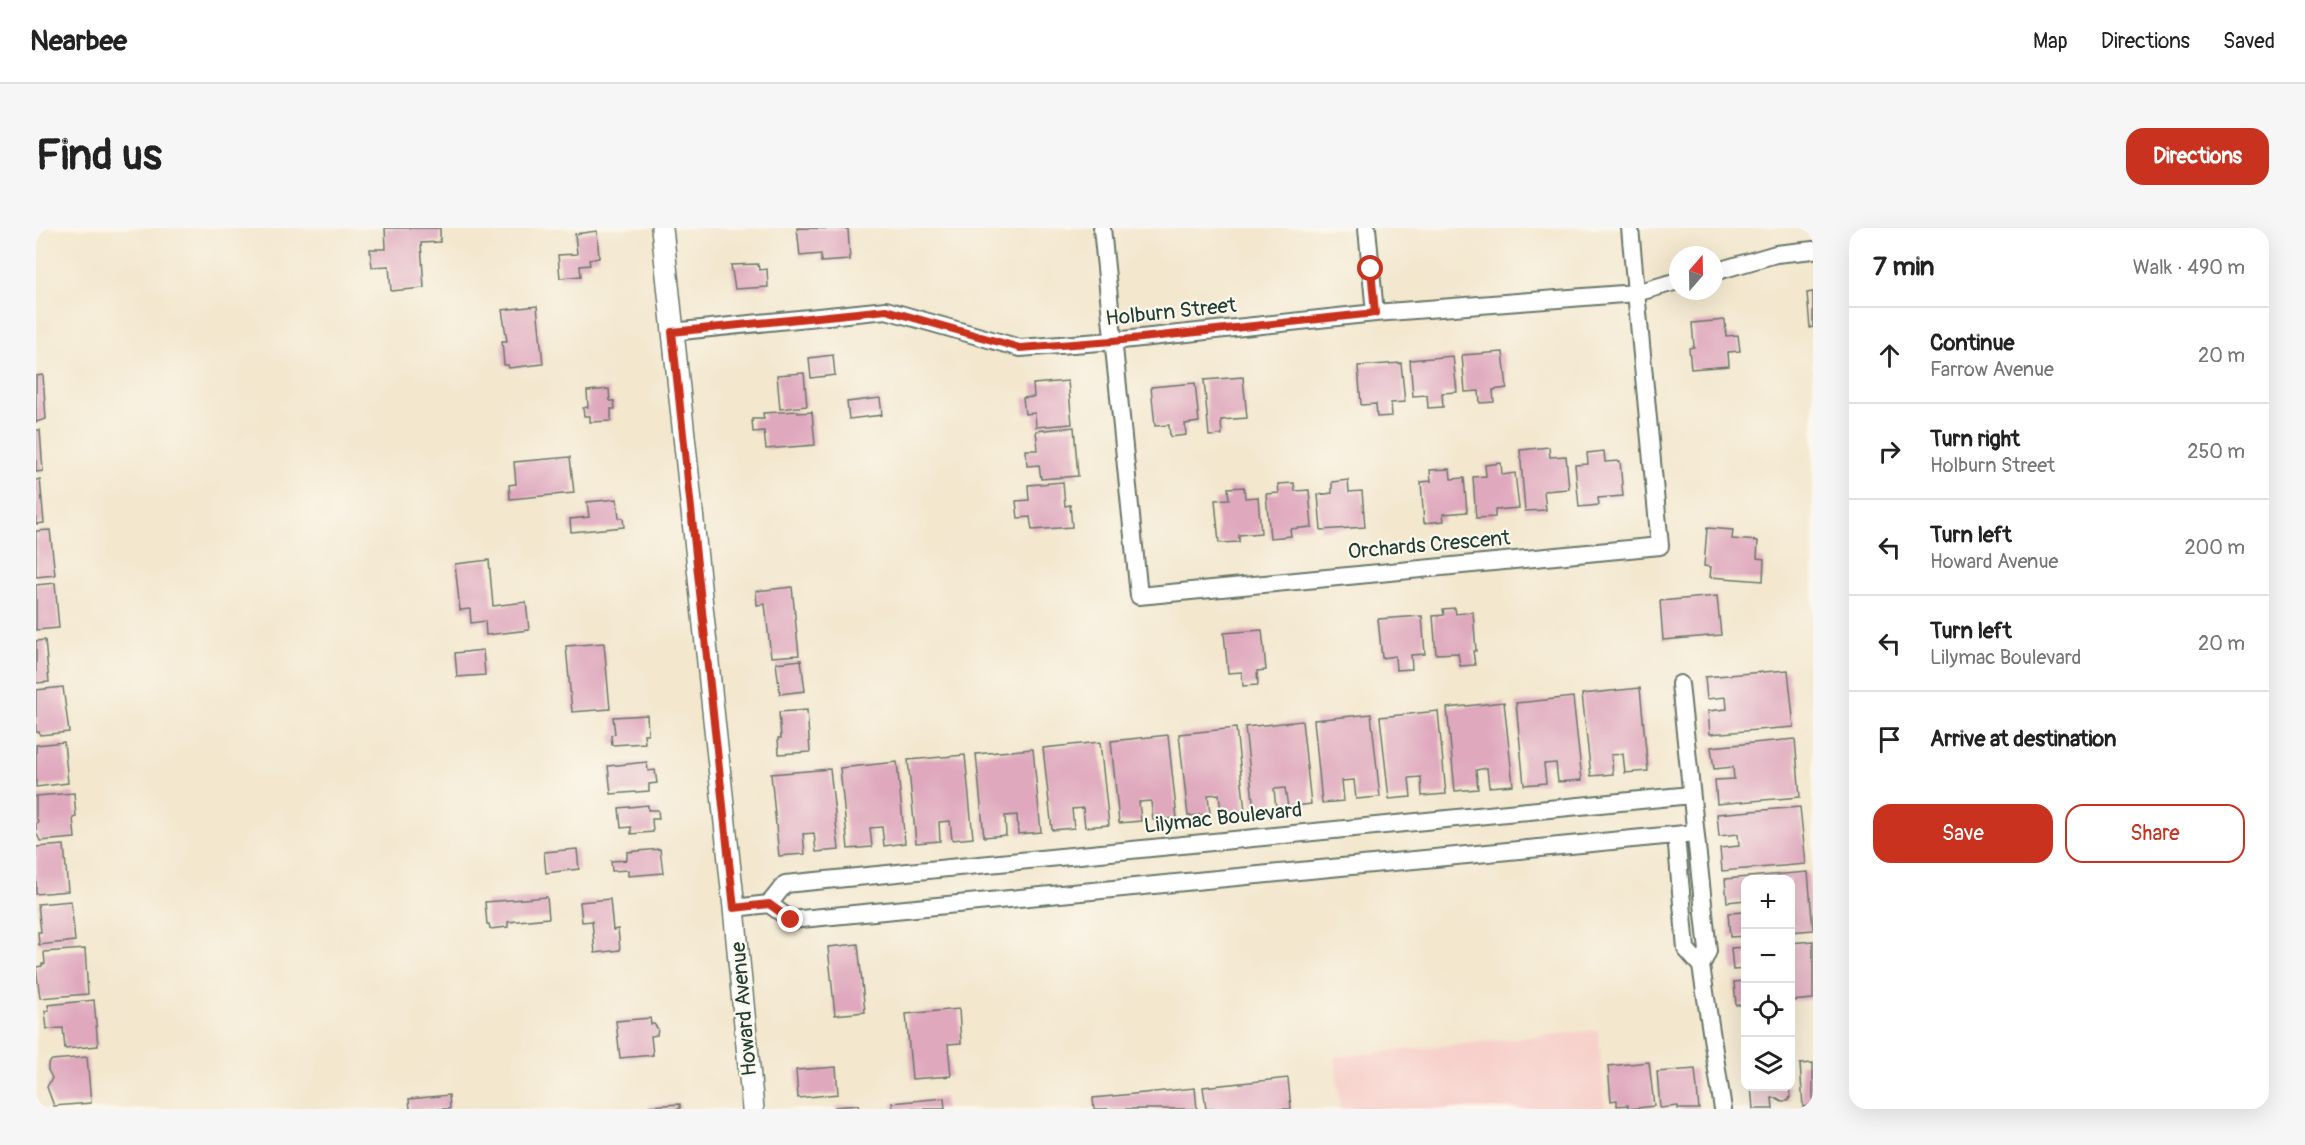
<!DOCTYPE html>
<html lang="en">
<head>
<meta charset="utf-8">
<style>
  :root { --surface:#fff; --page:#f6f6f6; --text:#222; --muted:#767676; --line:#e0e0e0; --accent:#c8321e }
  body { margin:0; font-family:Pangolin,sans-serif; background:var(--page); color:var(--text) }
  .controls { position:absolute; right:18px; bottom:18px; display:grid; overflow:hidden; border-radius:12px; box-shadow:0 6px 24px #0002 }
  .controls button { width:54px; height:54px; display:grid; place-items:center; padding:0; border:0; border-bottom:2px solid var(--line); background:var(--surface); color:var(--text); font:30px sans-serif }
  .compass { position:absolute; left:1633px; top:18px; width:54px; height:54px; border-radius:50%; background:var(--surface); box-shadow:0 6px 24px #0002; rotate:20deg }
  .stop { position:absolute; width:18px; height:18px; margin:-14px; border:4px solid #c8321e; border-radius:50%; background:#fff }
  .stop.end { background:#c8321e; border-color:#fff; box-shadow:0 2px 6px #0008 }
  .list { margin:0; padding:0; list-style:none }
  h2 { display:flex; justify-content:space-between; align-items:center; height:78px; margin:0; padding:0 24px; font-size:26px }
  h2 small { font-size:20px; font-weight:400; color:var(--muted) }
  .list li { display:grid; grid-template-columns:39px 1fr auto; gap:18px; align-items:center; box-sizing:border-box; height:96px; padding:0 24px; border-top:2px solid var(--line) }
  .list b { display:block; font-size:22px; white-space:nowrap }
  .list p { margin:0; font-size:20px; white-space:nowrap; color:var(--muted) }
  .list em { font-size:20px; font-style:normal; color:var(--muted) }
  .actions { display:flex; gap:12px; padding:18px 24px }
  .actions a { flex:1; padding:14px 0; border:2px solid var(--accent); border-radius:18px; text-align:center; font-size:21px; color:var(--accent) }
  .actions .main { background:var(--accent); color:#fff }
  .icon { flex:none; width:33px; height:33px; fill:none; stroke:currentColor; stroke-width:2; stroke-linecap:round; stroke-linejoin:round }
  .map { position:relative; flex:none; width:1777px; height:881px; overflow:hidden; border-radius:18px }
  header { display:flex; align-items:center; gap:36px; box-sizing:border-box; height:84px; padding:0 30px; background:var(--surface); border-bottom:2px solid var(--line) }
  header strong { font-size:28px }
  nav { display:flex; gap:33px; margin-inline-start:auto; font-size:21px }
  .intro { display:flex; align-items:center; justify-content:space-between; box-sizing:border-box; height:144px; padding:0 36px }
  h1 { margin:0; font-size:42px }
  .button { padding:15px 27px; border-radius:18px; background:var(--accent); color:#fff; font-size:21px; font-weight:700 }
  main { display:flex; gap:36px; padding:0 36px }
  aside { flex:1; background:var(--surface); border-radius:18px; box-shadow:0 6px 24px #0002 }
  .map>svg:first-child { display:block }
  .built { fill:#f7d0cb }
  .building { fill:#dfa8bd }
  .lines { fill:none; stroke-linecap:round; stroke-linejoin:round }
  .minor-casing { stroke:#69786a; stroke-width:20 }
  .tertiary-casing { stroke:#69786a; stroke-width:24 }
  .minor { stroke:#fff; stroke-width:16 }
  .tertiary { stroke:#fff; stroke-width:21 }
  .route { stroke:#c8321e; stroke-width:8 }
  .labels { text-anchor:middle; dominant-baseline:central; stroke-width:4.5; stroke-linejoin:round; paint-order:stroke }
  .street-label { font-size:21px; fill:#1f3d34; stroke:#fbf7ec }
</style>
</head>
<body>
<header>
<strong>Nearbee</strong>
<nav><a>Map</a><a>Directions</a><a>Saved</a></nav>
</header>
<div class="intro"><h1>Find us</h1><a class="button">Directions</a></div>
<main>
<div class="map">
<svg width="1777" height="881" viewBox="0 0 1777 881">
  <rect width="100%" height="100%" fill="#fbf7ec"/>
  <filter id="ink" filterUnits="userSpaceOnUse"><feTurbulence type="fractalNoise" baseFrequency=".0167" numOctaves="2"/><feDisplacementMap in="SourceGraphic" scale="12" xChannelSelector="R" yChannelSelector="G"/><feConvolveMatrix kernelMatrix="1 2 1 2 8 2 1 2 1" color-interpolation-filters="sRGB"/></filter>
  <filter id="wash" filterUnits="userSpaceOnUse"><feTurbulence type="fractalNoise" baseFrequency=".008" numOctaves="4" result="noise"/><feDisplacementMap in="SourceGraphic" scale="24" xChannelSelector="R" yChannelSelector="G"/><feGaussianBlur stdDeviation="1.35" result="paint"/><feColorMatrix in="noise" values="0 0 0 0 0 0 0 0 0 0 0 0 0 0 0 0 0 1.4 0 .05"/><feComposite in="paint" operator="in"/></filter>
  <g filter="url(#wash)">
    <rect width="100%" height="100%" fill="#f3e7ce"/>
    <path class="built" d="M1562,802l7,79h-265l-5,-52z"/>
    <g id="blocks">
      <path class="building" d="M349,0h55v14l-19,1 3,45 -33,3 -2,-25 -17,1 -2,-18h16z
        M761,0l51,1 2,31 -29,2v-8l-21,2z
        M561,3l2,27 -10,2 1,5 -10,1 1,10 -21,2 -2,-23 19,-1 -2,-20z
        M722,36l1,6 8,-1 1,18 -33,2 -4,-24z
        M1777,64v35l-3,1 -3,-35z
        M501,78l6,58 -34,4 -1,-3h-4l-2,-24h5l-5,-31z
        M1689,92l1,16 12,-1 2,16 -12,1 1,14 -38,3 -2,-21 5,-1 -2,-24z
        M1467,124l4,36 -14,2 1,12 -14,1 -1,-12 -14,1 -3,-37z
        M797,127l2,20 -24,3 -2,-20z
        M1417,128l4,36 -15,1 1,14 -15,1 -1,-13 -14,1 -3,-36z
        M1365,135l4,39 -14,1 1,13 -15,1 -1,-13 -15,1 -3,-39z
        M768,145l3,33 -27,3 -3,-34z
        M7,147l3,44 -10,3v-46z
        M1207,149l4,41 -26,2 1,15 -13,1 -5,-56z
        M1032,153l4,43 -36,3 -1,-14 -10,1 -2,-16 11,-1 -1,-13z
        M1159,155l4,39 -14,2 1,11 -16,2 -1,-12 -14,1 -4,-39z
        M573,161l1,12h4l1,8h-4v12l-21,1v-6h-6l-1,-8 5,-1 -1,-16z
        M844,170l2,17 -33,4 -2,-17z
        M762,183v2l14,-1 3,33 -49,4 -2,-18 -11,1 -1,-13h12l-1,-6z
        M1038,199l4,49 -37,3 -2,-14 -12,1 -1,-16h12l-2,-19z
        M0,202h4l3,41 -7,1z
        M1513,219l1,10 16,-1 3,33 -25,2 2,19 -21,1 -5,-61z
        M1568,223l1,11 15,-1 3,35 -25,2 1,7 -20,2 -4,-42 13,-1 -1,-11z
        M534,229l4,36 -64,6 -1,-14 7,-1 -2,-22z
        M1465,235l1,12 13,-2 4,35 -24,2v7l-19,1 -3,-41 13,-1 -1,-11z
        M1414,241l1,10 13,-1 3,34 -24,2 1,7 -20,2 -3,-41 10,-1 -1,-11z
        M4,251l4,44 -8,1v-44z
        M1312,252l1,12 13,-1 3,36 -44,3 -3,-35 14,-2v-11z
        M1027,254l2,24 5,-1 2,22 -40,3 -2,-13 -12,1 -2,-17 13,-1 -1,-15z
        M1258,255l1,8 14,-1 3,37 -22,2 1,7 -21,2 -4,-44 13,-1 -1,-9z
        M1208,259l1,11 13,-1 3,36 -22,2v7l-20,1 -4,-43 14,-1 -1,-11z
        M581,271l2,19h4l1,9 -53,5 -1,-13 19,-2 -2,-15z
        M1671,300l26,2 -1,9 26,2 -1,17 7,1 -1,22 -53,-4 1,-10 -7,-1z
        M14,302l5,45 -19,2v-46z
        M453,332l4,46 33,-4 3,28 -43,5 -1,-14 -14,2 -1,-14 -10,1 -5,-46z
        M19,355l4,45 -23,2v-45z
        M756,359l7,68 -28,2 -6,-53 -8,1 -1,-14z
        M1681,368l4,39 -58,5 -3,-39z
        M1419,380l1,6 17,-2 3,39h-3l2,14 -15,1 -2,-13 -22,1 -3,-38 11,-1 -1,-6z
        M1386,388l3,38 -14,1 1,14 -16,1 -1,-14 -13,2 -4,-39z
        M1226,402l4,40 -9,1 1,14 -15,1 -1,-14 -14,1 -4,-40z
        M9,412l4,42 -13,1v-42z
        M568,415l6,66 -38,3 -6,-66z
        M447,422l2,25 -28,2 -2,-24z
        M765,432l4,31 -25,3 -4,-31z
        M1752,442l6,57 -84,7 -2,-23 19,-2 -1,-12 -19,2 -2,-22z
        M27,459l6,45 -29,3 -1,-3h-3v-42z
        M1604,460l8,83 -23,2 -2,-19 -12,1 2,19 -22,2 -9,-82z
        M1537,469l9,83 -24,2 -2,-19 -12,1 2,19 -22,2 -8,-82z
        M1468,474l9,83 -24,2 -2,-19 -11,2 2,19 -23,2 -8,-83z
        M771,482l3,42 -31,2 -1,-16h3l-2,-26z
        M1402,483l8,83 -24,2 -1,-19 -12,1 2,19 -22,2 -9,-82z
        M1335,486l9,83 -24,2 -2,-19 -12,1 2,20 -22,2 -8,-83z
        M611,487l1,19h-4l1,9 -33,2 -1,-10 4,-1 -2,-17z
        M1266,493l9,83 -23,3 -3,-19 -11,1 2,19 -22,2 -9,-83z
        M1200,500l9,83 -24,2 -2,-19 -11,1 2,19 -22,2 -9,-82z
        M1132,507l9,83 -24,2 -2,-19 -12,1 2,19 -22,2 -8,-82z
        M1759,511l5,58 -83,7 -2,-24 19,-1 -1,-12 -19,2 -3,-22z
        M28,514l4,41 -32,4v-42z
        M1064,514l9,83 -24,2 -2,-19 -11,1 2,19 -22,2 -9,-82z
        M997,521l8,83 -23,2 -1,-19 -12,1 1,19 -22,2 -8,-83z
        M929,527l8,83 -21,2 -2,-19 -11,1 1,19 -24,2 -8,-83z
        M611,534l1,9 7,-1 2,13 -8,1v7l-38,3 -3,-28z
        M861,534l8,81 -21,3 -2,-19 -12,1 2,19 -24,2 -8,-81z
        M794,541l9,81 -23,2 -2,-19 -11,1 2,20 -26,2 -8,-82z
        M38,565l2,24 -3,1 2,20 -35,3 -4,-9v-8l2,-3 -2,-4v-21z
        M612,577v5h10l1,9h-7l1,13 -22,2v-7l-10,1 -2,-20z
        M1764,579l6,57 -84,7 -2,-23 19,-2 -1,-12 -19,2 -2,-22z
        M28,617l4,46 -32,3v-47z
        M541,621l2,20 -33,4 -2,-21z
        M624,621l3,24 -35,3v-6l-16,1 -1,-10 16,-1v-8z
        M1772,644l5,58 -23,2v-52h-44v20l-19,2 -2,-23z
        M511,669l2,21 -41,4v5l-18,2 -1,-5h-2l-2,-22z
        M574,671l3,31 5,-1 2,21 -25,3 -3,-32 -10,1 -2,-20z
        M35,673l4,40 -36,4 -1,-13h3l-3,-28z
        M1710,684v24l-16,1 -2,-24z
        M1777,713v58l-23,2v-58z
        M822,716l7,68 -30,3 -7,-68z
        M1710,719v22l-13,1 -2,-22z
        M49,721l3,45 -48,4 -4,-31 6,-1v-2h3l-1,-12z
        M1710,753v24h-10l-2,-23z
        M58,772l4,46 -33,3 -2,-21 -16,1 -2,-18h4l-1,-6z
        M923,781l2,34 -13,1 3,32 -39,3 -6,-65z
        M614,790l1,6h3l4,5 -1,6 -6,1 2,19 -33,3 -4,-37z
        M51,829l4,46 -37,3 -7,-19 5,-9 -4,-8v-6l4,-4z
        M1613,834l5,44 -26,3v-4l-11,1v-6l-6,1 -3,-35z
        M1777,835v43l-10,1 -3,-43z
        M800,839l2,27 -40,4 -2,-28z
        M1659,841l4,40h-21v-3l-18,2 -3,-36z
        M1252,850l3,31h-85l-3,-22z
        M1715,858h38l1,11 -2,4h-6l-5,-3h-5l1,11h-20z
        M1159,860l2,21h-103l-1,-11z
        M413,867l1,14h-40l-1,-10z
        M908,870l1,11h-52l-1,-6z
        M644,876v5h-30l-1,-3z
        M822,877l1,4h-24v-2z"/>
    </g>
  </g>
  <g filter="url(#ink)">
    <use href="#blocks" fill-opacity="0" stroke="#69786a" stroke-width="1.5"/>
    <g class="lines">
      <defs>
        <path id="minor" d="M1066,0l37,368 521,-50 -30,-318
          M1331,0l8,85
          M1678,44l62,-18 37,-4
          M636,104l214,-22 134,38 93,-7 262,-28 261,-20 42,-12
          M1644,456l28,267 -7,15 22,143
          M1640,607l10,114 15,17
          M733,676l16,-20 906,-89
          M698,680l35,-4 22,16 904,-87"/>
        <path id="tertiary" d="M626,0l72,680 19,201"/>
      </defs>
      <use href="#minor" class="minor-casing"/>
      <use href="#tertiary" class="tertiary-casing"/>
      <use href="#minor" class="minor"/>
      <use href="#tertiary" class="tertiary"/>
    </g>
  </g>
  <g class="lines" filter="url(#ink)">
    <path class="route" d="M755,692l-22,-16 -35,4 -62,-576 214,-22 134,38 93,-7 262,-28 -4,-44"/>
  </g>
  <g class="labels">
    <g class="street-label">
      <text transform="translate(1135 84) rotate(-6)">Holburn Street</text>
      <text transform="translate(1393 317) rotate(-5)">Orchards Crescent</text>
      <text transform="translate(1187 590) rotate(-6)">Lilymac Boulevard</text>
      <text transform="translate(708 781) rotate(-95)">Howard Avenue</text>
    </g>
  </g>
</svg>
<div class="controls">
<button>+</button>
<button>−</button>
<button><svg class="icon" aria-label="locate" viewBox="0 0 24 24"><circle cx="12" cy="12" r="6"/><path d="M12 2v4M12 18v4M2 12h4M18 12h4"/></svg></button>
<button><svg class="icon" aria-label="layers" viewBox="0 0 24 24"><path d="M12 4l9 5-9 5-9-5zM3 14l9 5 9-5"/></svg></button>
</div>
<svg class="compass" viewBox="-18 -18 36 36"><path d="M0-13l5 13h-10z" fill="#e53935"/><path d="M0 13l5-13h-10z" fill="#767676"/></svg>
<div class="stop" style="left:1335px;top:41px"></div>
<div class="stop end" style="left:755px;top:692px"></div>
</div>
<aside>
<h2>7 min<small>Walk · 490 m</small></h2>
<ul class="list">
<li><svg class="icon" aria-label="ahead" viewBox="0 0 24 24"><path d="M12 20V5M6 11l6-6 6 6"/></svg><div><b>Continue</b><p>Farrow Avenue</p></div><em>20 m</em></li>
<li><svg class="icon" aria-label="right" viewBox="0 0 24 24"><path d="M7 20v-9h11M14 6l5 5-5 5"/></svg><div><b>Turn right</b><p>Holburn Street</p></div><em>250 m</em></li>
<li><svg class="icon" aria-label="left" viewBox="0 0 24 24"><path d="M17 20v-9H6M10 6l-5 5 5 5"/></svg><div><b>Turn left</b><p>Howard Avenue</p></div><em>200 m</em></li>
<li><svg class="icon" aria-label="left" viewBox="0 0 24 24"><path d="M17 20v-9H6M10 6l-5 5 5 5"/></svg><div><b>Turn left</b><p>Lilymac Boulevard</p></div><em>20 m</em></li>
<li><svg class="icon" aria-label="arrive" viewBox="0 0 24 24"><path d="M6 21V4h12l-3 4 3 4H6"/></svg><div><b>Arrive at destination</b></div></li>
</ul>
<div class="actions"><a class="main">Save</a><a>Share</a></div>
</aside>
</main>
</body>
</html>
